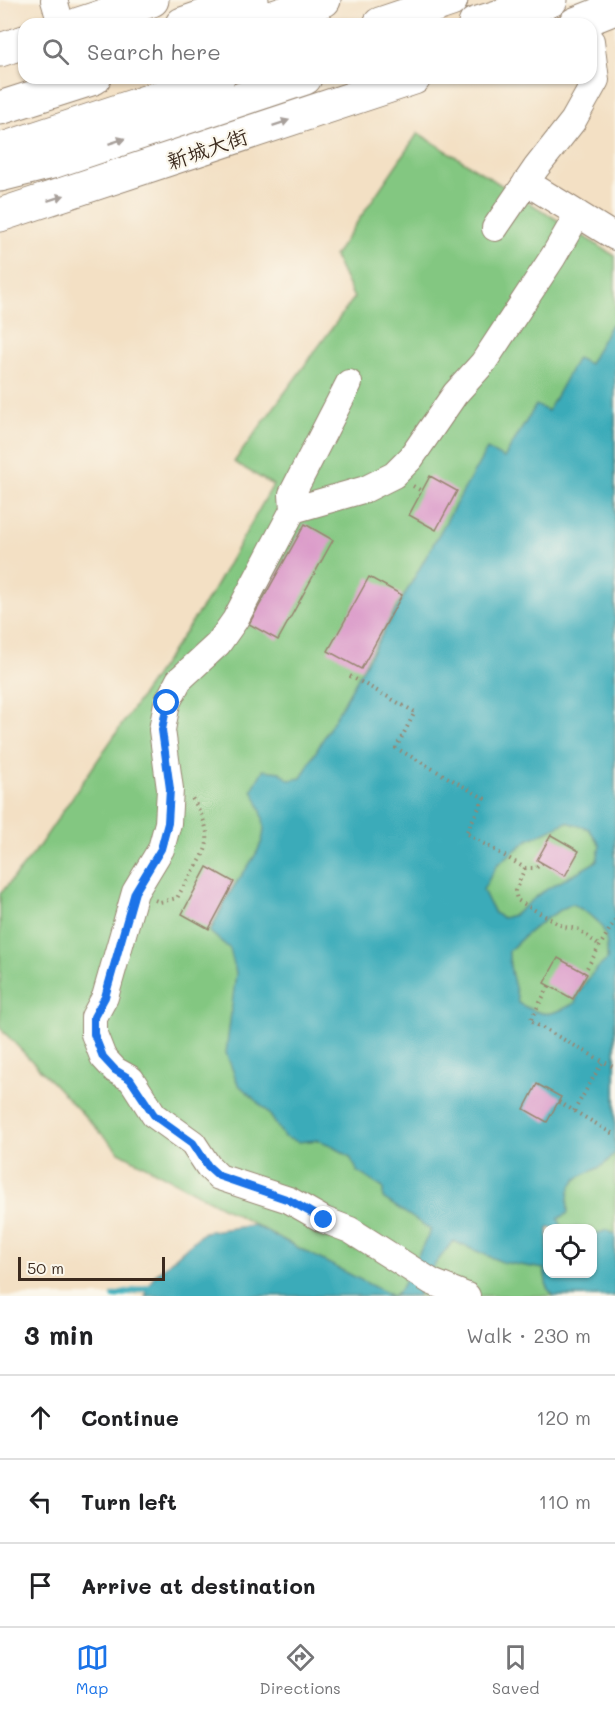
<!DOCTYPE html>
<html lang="en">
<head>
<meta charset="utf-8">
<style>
  :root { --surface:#fff; --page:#f2f2f2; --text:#202124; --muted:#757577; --line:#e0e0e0; --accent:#1a73e8 }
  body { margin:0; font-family:Mali,"LXGW WenKai TC",sans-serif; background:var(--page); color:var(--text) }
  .controls { position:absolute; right:18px; bottom:18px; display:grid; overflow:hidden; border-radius:12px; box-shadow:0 2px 4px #0004 }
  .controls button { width:54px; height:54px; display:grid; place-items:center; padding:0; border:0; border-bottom:2px solid var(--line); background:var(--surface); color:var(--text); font:30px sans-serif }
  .scale { position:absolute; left:18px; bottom:15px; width:147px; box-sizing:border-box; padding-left:6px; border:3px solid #3b2a1e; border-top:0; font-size:16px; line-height:21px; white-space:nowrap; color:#3b2a1e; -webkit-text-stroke:4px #fbf7ec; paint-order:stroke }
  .stop { position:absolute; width:18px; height:18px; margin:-14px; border:4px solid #1a73e8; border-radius:50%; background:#fff }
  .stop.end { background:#1a73e8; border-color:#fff; box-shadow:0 2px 6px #0008 }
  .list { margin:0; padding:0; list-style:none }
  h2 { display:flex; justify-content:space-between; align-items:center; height:78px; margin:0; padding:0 24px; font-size:26px }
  h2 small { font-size:20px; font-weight:400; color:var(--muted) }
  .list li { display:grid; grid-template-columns:39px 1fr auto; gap:18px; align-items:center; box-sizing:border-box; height:84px; padding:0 24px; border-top:2px solid var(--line) }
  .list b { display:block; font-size:22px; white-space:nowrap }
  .list em { font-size:20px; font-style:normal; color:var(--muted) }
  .icon { flex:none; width:33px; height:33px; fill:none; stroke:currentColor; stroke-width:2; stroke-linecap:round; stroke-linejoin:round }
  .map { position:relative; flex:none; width:615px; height:1296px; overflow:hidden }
  .search { position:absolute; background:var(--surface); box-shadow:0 2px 4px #0004; left:18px; right:18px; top:18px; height:66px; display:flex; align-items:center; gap:15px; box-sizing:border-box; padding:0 21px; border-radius:18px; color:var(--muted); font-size:22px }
  .sheet { height:330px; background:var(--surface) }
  nav { display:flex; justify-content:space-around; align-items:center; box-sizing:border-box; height:84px; border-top:2px solid var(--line); background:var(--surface); font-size:16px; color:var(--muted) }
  nav a { display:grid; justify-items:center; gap:3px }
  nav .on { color:var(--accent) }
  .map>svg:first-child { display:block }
  .green { fill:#83c781; stroke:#5f7850; stroke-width:1.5; fill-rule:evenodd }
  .water { fill:#3babb9; stroke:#3b6a6c; stroke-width:1.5; fill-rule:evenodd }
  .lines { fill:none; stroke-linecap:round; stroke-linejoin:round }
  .stream { stroke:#3babb9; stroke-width:6 }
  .building { fill:#dc9dca }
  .minor-casing { stroke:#978571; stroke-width:28 }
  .major-casing { stroke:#978571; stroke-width:35 }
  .highway-casing { stroke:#978571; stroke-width:35 }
  .path { stroke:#978571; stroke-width:4; stroke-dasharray:1.5 4.5; stroke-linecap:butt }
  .minor { stroke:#fff; stroke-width:26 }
  .major { stroke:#fff; stroke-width:33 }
  .highway { stroke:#fff; stroke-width:33 }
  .oneway { fill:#a79f9a }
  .route { stroke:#1a73e8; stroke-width:8 }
  .labels { text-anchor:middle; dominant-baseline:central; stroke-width:4.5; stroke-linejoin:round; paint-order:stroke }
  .street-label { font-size:21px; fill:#3b2a1e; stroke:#fbf7ec }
</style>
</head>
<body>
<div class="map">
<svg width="615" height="1296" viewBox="0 0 615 1296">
  <rect width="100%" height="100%" fill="#fbf7ec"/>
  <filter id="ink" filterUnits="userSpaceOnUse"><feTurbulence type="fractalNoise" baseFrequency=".0167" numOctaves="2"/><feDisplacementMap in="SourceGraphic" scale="12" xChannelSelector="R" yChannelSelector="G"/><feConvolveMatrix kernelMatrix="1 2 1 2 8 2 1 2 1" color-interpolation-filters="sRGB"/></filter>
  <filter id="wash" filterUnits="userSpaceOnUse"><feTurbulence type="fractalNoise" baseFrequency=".008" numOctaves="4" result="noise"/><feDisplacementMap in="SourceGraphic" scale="24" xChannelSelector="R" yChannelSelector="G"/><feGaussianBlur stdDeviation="1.35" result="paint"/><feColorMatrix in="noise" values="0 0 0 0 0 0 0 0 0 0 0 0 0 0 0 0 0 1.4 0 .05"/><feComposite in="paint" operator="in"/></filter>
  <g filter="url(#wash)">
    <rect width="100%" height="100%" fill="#f3e0c4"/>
    <path class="green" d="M418,133l197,123v1040h-226l-270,-144 -119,-124v-134l35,-42 176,-258 62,-109 -39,-23 120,-164 -20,-42zM548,1228h44v46h-44z"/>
    <path class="water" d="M611,324l4,2v827c-21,30 -51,10 -47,60l-10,6 5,9h-15v46h44l1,-39 14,-5 8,5v61h-61l-7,-8 -3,-19 -42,-7 -49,-21 -23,30 -13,25h-24l7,-6 31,-60 -48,-32v-10l-25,-16 -8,-15 -17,-11 -15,-6 -20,2 -14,-5 -16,-25 -30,-28 -12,-31 10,-80 -6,-24 -20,-17c9,-17 16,-35 27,-50 25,-35 38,-50 15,-92l11,-20 17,2 9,8 12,-2 186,-329 17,9 32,-53 12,6 29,-53 12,6zM567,822l22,7 11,16 -3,16 -55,31 -28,23 -11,3 -9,-5 -11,-23 14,-25 31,-25zM572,904c28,15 37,23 35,56 -14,11 -26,25 -32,43 -26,14 -31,14 -57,0 -2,-19 -10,-33 -9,-52 19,-20 38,-35 63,-47z
      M254,1225l138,71h-247l9,-20 50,-44z"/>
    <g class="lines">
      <path class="stream" d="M114,1296l40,-10"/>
    </g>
    <g id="blocks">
      <path class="building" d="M430,476l27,15 -21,39 -27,-15z
        M305,524l28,16 -55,100 -29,-16z
        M369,577l33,18 -41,74 -33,-18z
        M551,835l28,16 -14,25 -28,-16z
        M207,867l27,15 -25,47 -27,-15z
        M558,958l29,16 -14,25 -29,-16z
        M537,1084l24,13 -14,25 -23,-13z"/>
    </g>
  </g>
  <g filter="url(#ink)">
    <use href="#blocks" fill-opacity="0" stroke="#978571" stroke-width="1.5"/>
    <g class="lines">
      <defs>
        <path id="minor" d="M54,0l7,24
          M526,182l89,55
          M495,228l41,-60 37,-47 23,-41 -5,-39
          M293,510l-1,-16 57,-111
          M467,1296l-35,-14 -82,-52 -26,-10 -35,-20 -70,-23 -11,-11 -15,-23 -39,-28 -23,-36 -16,-9 -12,-13 -9,-23v-17l11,-20 30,-105 26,-43 7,-26 2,-34 -8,-59 5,-27 12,-23 39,-36 17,-24 58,-110 73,-21 28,-14 17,-17 44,-64 28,-31 70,-106 25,-43"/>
        <path id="major" d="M79,24l73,-24
          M575,24l40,-16
          M0,50l24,-8
          M0,215l414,-137"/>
        <path id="highway" d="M182,24l70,-24
          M253,24l71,-24
          M380,24l71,-24
          M475,24l76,-24
          M0,108l94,-30
          M0,150l218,-72
          M0,175l52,-13 253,-84"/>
      </defs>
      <use href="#minor" class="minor-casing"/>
      <use href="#major" class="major-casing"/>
      <use href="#highway" class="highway-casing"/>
      <path class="path" d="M413,486l9,5
        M350,676l65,36 -19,36 88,50 -18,35 59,35h11l6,-5
        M525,868l-10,23 2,9 47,27 14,2 22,17
        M155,900l5,2 17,-4c24,-45 46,-50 15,-100
        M584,973l31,-53
        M549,986l-19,35 85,47
        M559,1102l56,33
        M574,1111l29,-50"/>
      <use href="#minor" class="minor"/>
      <use href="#major" class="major"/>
      <use href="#highway" class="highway"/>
    </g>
    <defs><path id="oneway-solid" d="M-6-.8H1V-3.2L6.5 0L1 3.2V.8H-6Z" transform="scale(1.5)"/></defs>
    <g class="oneway">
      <use href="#oneway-solid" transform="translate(281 123) rotate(-19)"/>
      <use href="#oneway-solid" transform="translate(117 141) rotate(-18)"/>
      <use href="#oneway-solid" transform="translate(56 198) rotate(-18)"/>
    </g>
  </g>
  <g class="lines" filter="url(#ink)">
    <path class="route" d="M167,703l-5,27 8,59 -2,34 -7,26 -26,43 -30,105 -11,20v17l9,23 12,13 15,9 24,36 39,28 15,23 11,10 70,24 35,20"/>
  </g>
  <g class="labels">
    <g class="street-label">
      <text transform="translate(207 148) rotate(-19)">新城大街</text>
    </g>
  </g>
</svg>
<div class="controls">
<button><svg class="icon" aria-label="locate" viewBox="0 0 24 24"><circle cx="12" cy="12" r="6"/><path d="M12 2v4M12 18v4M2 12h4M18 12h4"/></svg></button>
</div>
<div class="scale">50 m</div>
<div class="stop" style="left:167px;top:703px"></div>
<div class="stop end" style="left:324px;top:1220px"></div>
<div class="search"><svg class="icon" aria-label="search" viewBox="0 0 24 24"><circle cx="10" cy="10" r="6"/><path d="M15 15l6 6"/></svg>Search here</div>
</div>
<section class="sheet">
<h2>3 min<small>Walk · 230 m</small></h2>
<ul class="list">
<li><svg class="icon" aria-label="ahead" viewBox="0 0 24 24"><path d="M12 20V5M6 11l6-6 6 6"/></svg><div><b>Continue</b></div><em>120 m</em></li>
<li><svg class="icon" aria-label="left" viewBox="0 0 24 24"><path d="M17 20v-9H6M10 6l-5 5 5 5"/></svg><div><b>Turn left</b></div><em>110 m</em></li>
<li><svg class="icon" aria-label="arrive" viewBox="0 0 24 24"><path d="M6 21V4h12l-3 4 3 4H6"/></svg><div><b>Arrive at destination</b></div></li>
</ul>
</section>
<nav>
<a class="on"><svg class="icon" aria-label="map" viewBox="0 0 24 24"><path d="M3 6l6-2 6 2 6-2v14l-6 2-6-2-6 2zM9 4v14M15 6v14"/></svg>Map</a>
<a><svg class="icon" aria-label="directions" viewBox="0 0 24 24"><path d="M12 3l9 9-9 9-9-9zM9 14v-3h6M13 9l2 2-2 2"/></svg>Directions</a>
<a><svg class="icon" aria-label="saved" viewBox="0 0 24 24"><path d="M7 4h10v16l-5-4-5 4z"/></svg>Saved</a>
</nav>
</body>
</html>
